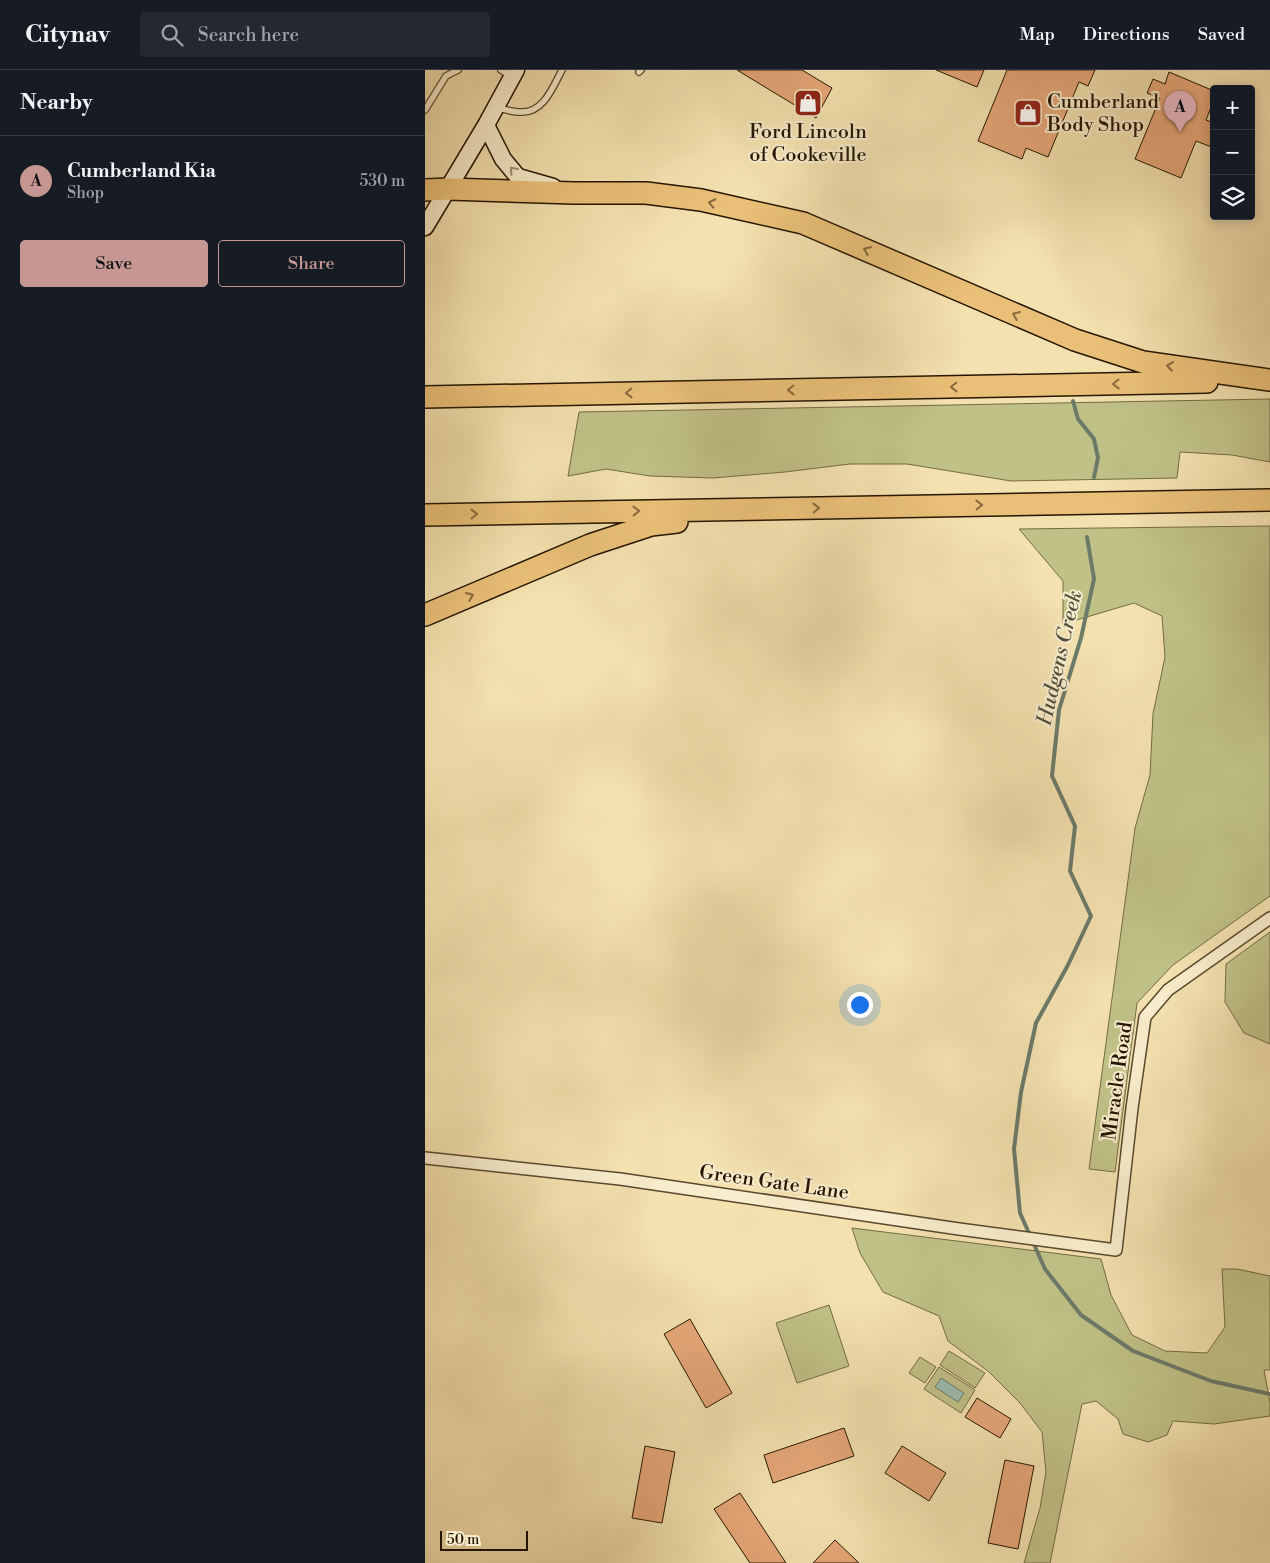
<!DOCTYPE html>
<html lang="en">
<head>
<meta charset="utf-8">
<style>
  :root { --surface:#171b24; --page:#242831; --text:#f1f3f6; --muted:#9ea1a6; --line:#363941; --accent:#c59692 }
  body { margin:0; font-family:"Libre Bodoni",serif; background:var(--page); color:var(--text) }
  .controls { position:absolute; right:15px; top:15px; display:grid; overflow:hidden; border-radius:5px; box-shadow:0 2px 12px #0003 }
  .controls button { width:45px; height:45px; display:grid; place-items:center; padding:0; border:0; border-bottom:1px solid var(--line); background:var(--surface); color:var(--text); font:25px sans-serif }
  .scale { position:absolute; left:15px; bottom:12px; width:88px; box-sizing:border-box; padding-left:5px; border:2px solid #261501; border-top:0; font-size:14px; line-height:18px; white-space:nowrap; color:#261501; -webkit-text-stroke:4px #f7eccb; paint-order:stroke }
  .you { position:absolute; left:434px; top:934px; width:18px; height:18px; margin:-12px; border:4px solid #fff; border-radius:50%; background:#1a73e8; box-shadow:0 0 0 8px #1a73e833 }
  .badge { display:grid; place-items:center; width:32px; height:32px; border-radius:50%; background:var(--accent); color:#111; font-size:16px; font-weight:700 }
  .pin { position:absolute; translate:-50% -41px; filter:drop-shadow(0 1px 2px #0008) }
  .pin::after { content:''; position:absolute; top:26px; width:18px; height:15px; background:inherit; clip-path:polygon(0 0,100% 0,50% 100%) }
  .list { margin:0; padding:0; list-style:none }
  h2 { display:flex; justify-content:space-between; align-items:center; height:65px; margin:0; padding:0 20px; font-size:21px }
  h2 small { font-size:16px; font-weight:400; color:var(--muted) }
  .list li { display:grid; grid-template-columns:32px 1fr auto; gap:15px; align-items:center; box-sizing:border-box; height:90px; padding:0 20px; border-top:1px solid var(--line) }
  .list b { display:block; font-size:19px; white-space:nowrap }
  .list p { margin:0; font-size:16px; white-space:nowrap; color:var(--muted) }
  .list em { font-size:16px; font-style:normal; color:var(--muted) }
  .actions { display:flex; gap:10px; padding:15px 20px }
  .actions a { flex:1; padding:11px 0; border:1px solid var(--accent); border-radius:5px; text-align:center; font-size:18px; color:var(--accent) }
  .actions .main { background:var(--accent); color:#111 }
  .icon { flex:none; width:28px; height:28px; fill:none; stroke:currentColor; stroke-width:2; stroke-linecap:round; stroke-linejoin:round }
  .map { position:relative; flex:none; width:845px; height:1493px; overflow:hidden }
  header { display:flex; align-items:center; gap:30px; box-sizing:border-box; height:70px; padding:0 25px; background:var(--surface); border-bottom:1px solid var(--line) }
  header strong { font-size:24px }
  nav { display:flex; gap:28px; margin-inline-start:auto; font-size:18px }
  .search { width:350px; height:45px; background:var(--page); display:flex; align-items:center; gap:12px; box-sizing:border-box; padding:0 18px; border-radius:5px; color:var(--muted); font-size:19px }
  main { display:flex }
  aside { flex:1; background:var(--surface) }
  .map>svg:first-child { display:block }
  .green { fill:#c0c187; stroke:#736b44 }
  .water { fill:#9bbdae; stroke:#6c7a69 }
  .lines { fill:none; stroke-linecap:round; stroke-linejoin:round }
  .stream { stroke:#6c7a69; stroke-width:4 }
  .building { fill:#e5a778; stroke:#261501 }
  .service-casing { stroke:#59482c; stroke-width:8 }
  .minor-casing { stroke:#59482c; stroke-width:14 }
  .secondary-casing { stroke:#261501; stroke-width:19 }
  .motorway-casing { stroke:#261501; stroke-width:24 }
  .service { stroke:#f7eccb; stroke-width:5.5 }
  .minor { stroke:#f7eccb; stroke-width:11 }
  .secondary { stroke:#f7eccb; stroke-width:16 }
  .motorway { stroke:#eac078; stroke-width:21 }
  .oneway { stroke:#998b70 }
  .oneway2 { stroke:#886a3c }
  .labels { text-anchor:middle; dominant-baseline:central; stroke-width:4; stroke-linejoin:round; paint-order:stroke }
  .poi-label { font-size:20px; fill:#261501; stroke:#f7eccb; text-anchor:start }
  .street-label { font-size:20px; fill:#261501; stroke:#f7eccb }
  .water-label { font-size:21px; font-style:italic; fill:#4f503e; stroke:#f7eccb }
</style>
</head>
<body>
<header>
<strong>Citynav</strong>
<div class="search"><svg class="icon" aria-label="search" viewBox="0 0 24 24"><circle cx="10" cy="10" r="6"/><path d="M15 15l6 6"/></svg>Search here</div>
<nav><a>Map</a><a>Directions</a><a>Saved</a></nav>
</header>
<main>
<aside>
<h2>Nearby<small></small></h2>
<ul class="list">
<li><span class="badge">A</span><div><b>Cumberland Kia</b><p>Shop</p></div><em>530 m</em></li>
</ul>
<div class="actions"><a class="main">Save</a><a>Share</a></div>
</aside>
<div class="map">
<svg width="845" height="1493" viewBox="0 0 845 1493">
  <rect width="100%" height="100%" fill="#f3e1af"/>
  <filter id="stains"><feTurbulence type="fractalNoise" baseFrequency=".004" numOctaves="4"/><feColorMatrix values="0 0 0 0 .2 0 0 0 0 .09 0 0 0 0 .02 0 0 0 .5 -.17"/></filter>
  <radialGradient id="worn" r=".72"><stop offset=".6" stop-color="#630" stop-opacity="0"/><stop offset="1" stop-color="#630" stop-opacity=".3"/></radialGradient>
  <path class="green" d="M845,329v63l-38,-7 -52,-3 -3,26 -166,3 -104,-17h-57l-65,8 -72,6 -63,-2 -44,-7 -38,7 11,-64z
    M845,456v370l-97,69 -36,38 -22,169 -26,-3 46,-341 15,-53 3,-61 12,-57 -3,-41 -28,-13 -71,21v-43l-44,-52z
    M845,862v112l-26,-11 -19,-31 1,-38z
    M427,1158l249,31 10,36 21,40 33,16 42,2 18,-26 -3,-58h15l33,7v94h-6l6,33v13l-56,8 -41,-3 -6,14 -19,7 -25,-8 -5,-15 -22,-18 -14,3 -32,159h-26l16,-55 6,-36 -4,-40 -22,-29 -31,-31 -41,-31 -9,-25 -56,-24 -23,-39z
    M404,1235l20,61 -52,17 -21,-60z
    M524,1281l36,22 -10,15 -35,-23z
    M495,1287l16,10 -11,16 -16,-10z
    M514,1297l36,23 -14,23 -37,-24z"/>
  <path class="water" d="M516,1308l23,15 -6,9 -23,-15z"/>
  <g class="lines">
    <path class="stream" d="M648,331l5,18 16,20 4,19 -4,19
      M662,467l7,42 -13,59 -22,72 -7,66 23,50 -5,45 21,45 -23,49 -32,58 -15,69 -7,57 6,64 25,56 36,46 52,36 78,30 59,13"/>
  </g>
  <path class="building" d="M312,0h65l30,18 -16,30z
    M511,0h48l-7,17z
    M582,0h88l-7,16 -9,-4 -31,75 -22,-9 -4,11 -44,-18z
    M744,2l45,19v9l-8,20 8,3v25l-18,-7 -15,37 -46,-19 25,-61 -13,-5 6,-14 12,5z
    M265,1249l42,74 -26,15 -42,-74z
    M552,1328l34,21 -11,19 -35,-21z
    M419,1358l10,28 -81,27 -9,-28z
    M220,1376l30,6 -13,71 -30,-5z
    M477,1376l44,27 -17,28 -44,-28z
    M580,1390l29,6 -16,83 -30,-6z
    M315,1423l46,70h-36l-36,-54z
    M410,1470l24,23h-46z"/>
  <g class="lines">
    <defs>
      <path id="service" d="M76,0l9,6
        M214,2l2,-2
        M72,38c7,1 15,4 23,4 23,2 33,-25 42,-42
        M0,40l21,-34 12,-6"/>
      <path id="minor" d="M0,1088l195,21 339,50 157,21 16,-142 13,-91 23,-27 102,-72"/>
      <path id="secondary" d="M61,55l17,34 15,18 35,10
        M0,157l61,-102 30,-55"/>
      <path id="motorway" d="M0,120l24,-1 125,4h72l55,7 102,23 272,117 68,22 127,18
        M0,327l782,-15
        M0,445l845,-15
        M0,545l165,-70 61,-20 26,-3"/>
    </defs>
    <use href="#service" class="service-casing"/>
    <use href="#minor" class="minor-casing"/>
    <use href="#secondary" class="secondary-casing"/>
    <use href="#motorway" class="motorway-casing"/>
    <use href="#service" class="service"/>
    <use href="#minor" class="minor"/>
    <use href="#secondary" class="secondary"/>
    <use href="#motorway" class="motorway"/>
  </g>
  <defs><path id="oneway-chevron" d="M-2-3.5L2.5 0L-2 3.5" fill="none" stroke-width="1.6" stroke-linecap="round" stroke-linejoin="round" transform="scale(1.25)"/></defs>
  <use class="oneway" href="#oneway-chevron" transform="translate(88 100) rotate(-132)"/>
  <g class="oneway2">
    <use href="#oneway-chevron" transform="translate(287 133) rotate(-168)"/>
    <use href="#oneway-chevron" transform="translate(442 180) rotate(-157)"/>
    <use href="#oneway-chevron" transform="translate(591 245) rotate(-157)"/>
    <use href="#oneway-chevron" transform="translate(745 296) rotate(-172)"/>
    <use href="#oneway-chevron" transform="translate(691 314) rotate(179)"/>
    <use href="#oneway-chevron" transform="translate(529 317) rotate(179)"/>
    <use href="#oneway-chevron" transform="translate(366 320) rotate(179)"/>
    <use href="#oneway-chevron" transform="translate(204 323) rotate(179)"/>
    <use href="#oneway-chevron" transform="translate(554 435) rotate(-1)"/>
    <use href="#oneway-chevron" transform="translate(391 438) rotate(-1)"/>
    <use href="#oneway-chevron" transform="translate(211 441) rotate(-1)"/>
    <use href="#oneway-chevron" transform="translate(49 444) rotate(-1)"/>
    <use href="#oneway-chevron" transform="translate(45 526) rotate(-23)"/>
  </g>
  <defs>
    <symbol id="shop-square" viewBox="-11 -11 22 22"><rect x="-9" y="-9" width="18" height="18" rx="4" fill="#8f2418" stroke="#f7eccb"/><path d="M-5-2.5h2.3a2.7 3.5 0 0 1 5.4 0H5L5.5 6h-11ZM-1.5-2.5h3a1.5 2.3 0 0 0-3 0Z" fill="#fff"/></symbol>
  </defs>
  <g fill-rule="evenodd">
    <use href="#shop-square" x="367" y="17" width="32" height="32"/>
    <use href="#shop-square" x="587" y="27" width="32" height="32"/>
  </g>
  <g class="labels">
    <g class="poi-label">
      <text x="622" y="32">Cumberland<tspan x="622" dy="23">Body Shop</tspan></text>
      <text x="383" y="62" text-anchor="middle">Ford Lincoln<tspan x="383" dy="23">of Cookeville</tspan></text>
    </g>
    <g class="street-label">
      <text transform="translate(693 1011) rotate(-82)">Miracle Road</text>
      <text transform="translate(349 1113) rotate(8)">Green Gate Lane</text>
    </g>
    <g class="water-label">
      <text transform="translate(635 588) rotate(-77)">Hudgens Creek</text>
    </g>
  </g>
  <rect width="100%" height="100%" filter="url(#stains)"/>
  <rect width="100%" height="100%" fill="url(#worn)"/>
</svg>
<div class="controls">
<button>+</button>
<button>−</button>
<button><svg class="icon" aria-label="layers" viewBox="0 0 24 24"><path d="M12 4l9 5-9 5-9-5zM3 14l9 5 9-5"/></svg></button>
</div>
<div class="scale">50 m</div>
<div class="you"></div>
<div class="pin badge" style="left:755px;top:62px">A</div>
</div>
</main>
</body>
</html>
